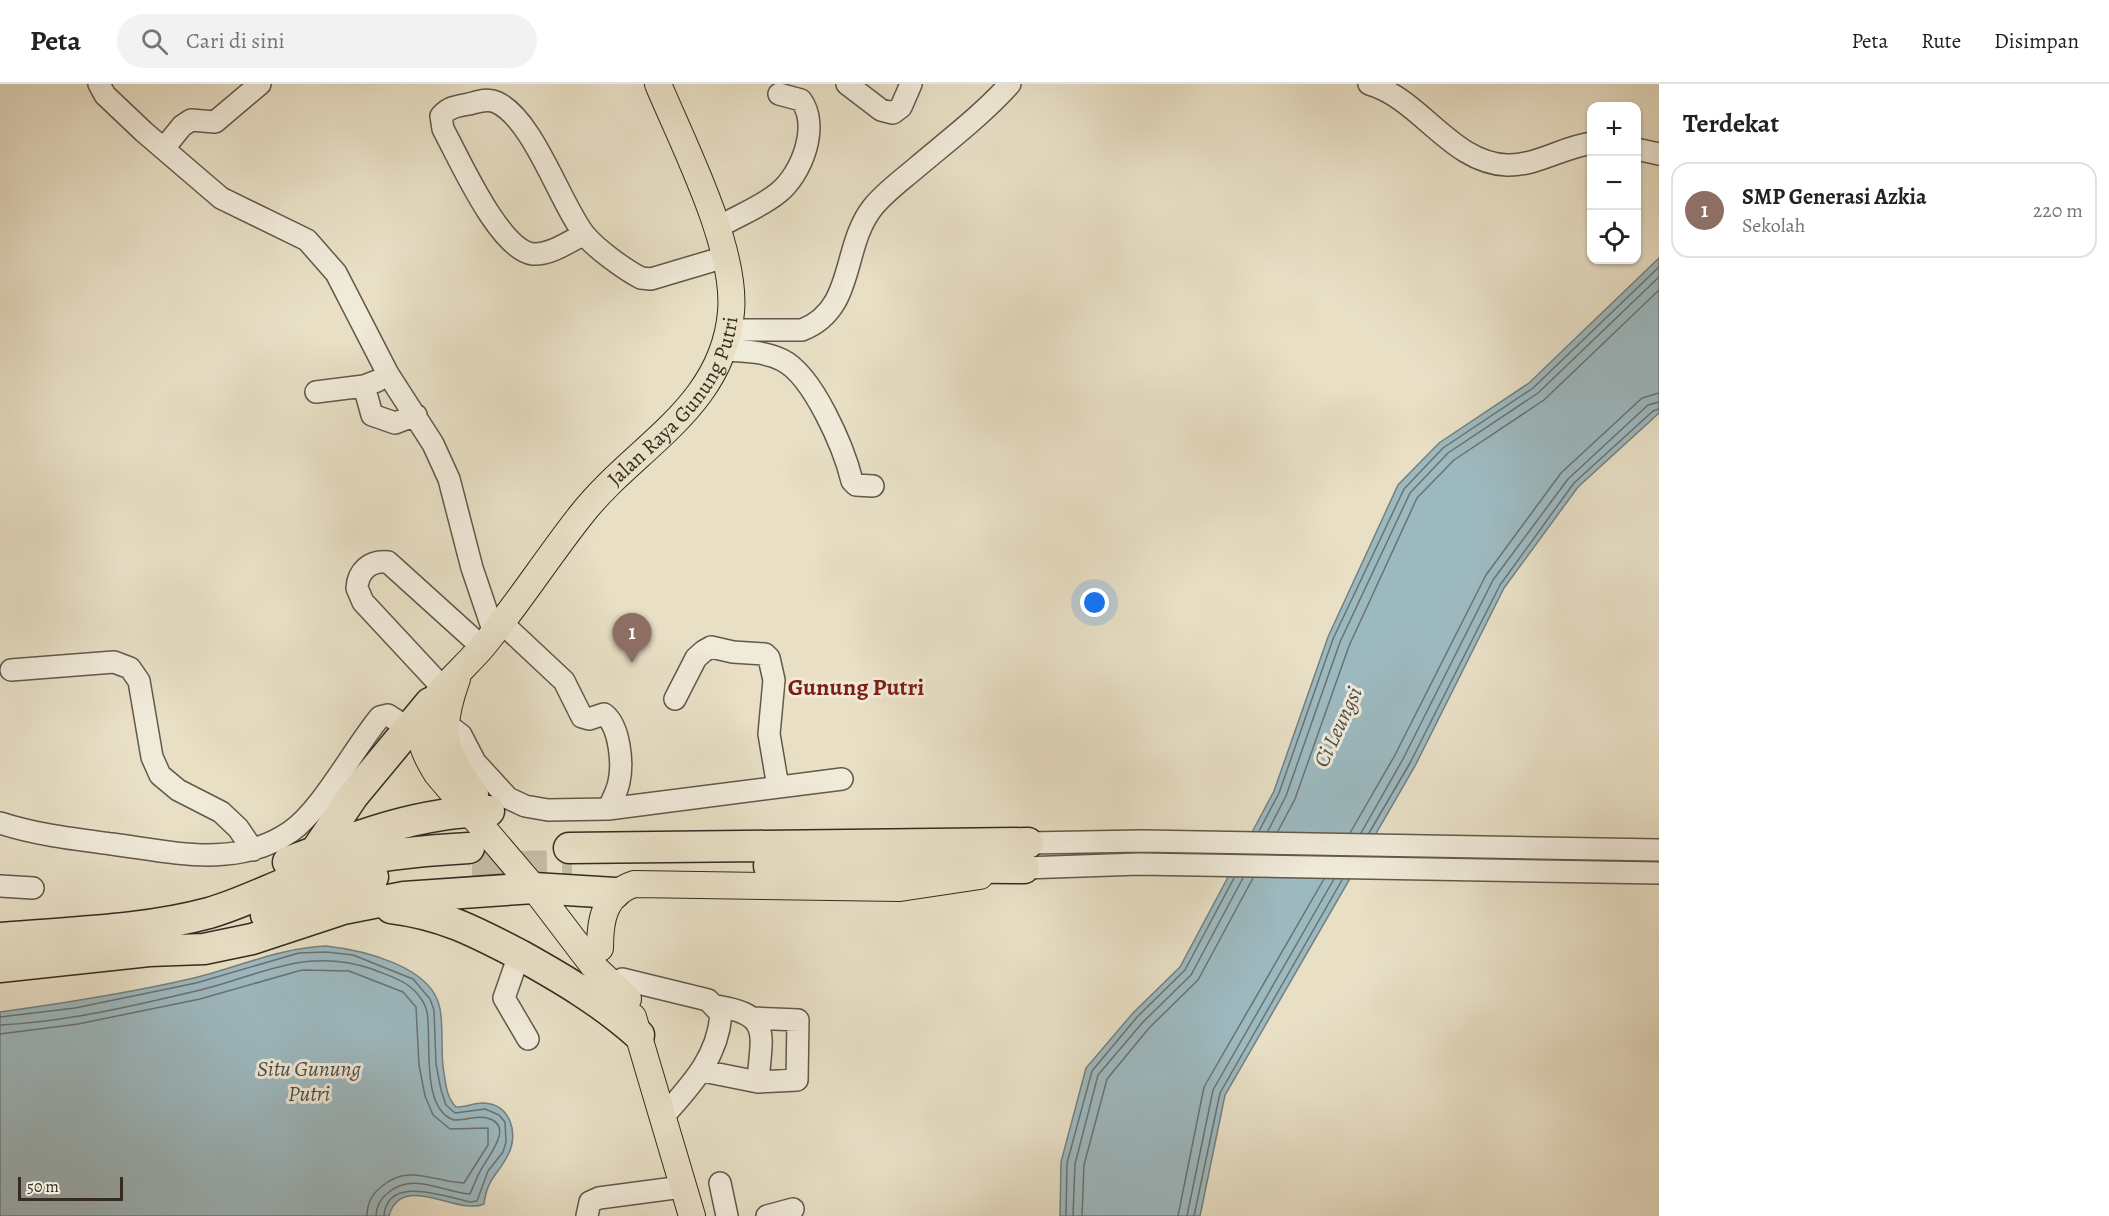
<!DOCTYPE html>
<html lang="id">
<head>
<meta charset="utf-8">
<style>
  :root { --surface:#fff; --page:#f2f2f2; --text:#222; --muted:#767676; --line:#e0e0e0; --accent:#8f2418 }
  body { margin:0; font-family:Alegreya,serif; background:var(--page); color:var(--text) }
  .controls { position:absolute; right:18px; top:18px; display:grid; overflow:hidden; border-radius:12px; box-shadow:0 2px 4px #0004 }
  .controls button { width:54px; height:54px; display:grid; place-items:center; padding:0; border:0; border-bottom:2px solid var(--line); background:var(--surface); color:var(--text); font:30px sans-serif }
  .scale { position:absolute; left:18px; bottom:15px; width:105px; box-sizing:border-box; padding-left:6px; border:3px solid #352b22; border-top:0; font-size:16px; line-height:21px; white-space:nowrap; color:#352b22; -webkit-text-stroke:4px #f0ead9; paint-order:stroke }
  .you { position:absolute; left:1095px; top:519px; width:21px; height:21px; margin:-15px; border:4px solid #fff; border-radius:50%; background:#1a73e8; box-shadow:0 0 0 9px #1a73e833 }
  .badge { display:grid; place-items:center; width:39px; height:39px; border-radius:50%; background:var(--accent); color:#fff; font-size:20px; font-weight:700 }
  .pin { position:absolute; translate:-50% -50px; filter:drop-shadow(0 2px 3px #0008) }
  .pin::after { content:''; position:absolute; top:32px; width:21px; height:18px; background:inherit; clip-path:polygon(0 0,100% 0,50% 100%) }
  .list { margin:0; padding:0; list-style:none }
  h2 { display:flex; justify-content:space-between; align-items:center; height:78px; margin:0; padding:0 24px; font-size:26px }
  h2 small { font-size:20px; font-weight:400; color:var(--muted) }
  .list li { display:grid; grid-template-columns:39px 1fr auto; gap:18px; align-items:center; box-sizing:border-box; height:96px; margin:0 12px 12px; padding:0 12px; border:2px solid var(--line); border-radius:18px }
  .list b { display:block; font-size:22px; white-space:nowrap }
  .list p { margin:0; font-size:20px; white-space:nowrap; color:var(--muted) }
  .list em { font-size:20px; font-style:normal; color:var(--muted) }
  .icon { flex:none; width:33px; height:33px; fill:none; stroke:currentColor; stroke-width:2; stroke-linecap:round; stroke-linejoin:round }
  .map { position:relative; flex:none; width:1659px; height:1132px; overflow:hidden }
  header { display:flex; align-items:center; gap:36px; box-sizing:border-box; height:84px; padding:0 30px; background:var(--surface); border-bottom:2px solid var(--line) }
  header strong { font-size:28px }
  nav { display:flex; gap:33px; margin-inline-start:auto; font-size:21px }
  .search { width:420px; height:54px; background:var(--page); display:flex; align-items:center; gap:15px; box-sizing:border-box; padding:0 21px; border-radius:33px; color:var(--muted); font-size:22px }
  main { display:flex }
  aside { flex:1; background:var(--surface) }
  .map>svg:first-child { display:block }
  .water { fill:#9db9c0; stroke:#738081; stroke-width:1.5 }
  .lines { fill:none; stroke-linecap:round; stroke-linejoin:round }
  .shore { stroke:#697271; stroke-width:1.5 }
  .highway-tunnel { stroke:#c4bba4; stroke-width:30; stroke-dasharray:30 15; stroke-linecap:butt }
  .minor-casing { stroke:#62584b; stroke-width:24 }
  .major-casing { stroke:#352b22; stroke-width:28 }
  .highway-casing { stroke:#352b22; stroke-width:33 }
  .minor { stroke:#f0ead9; stroke-width:21 }
  .major { stroke:#e8dfc5; stroke-width:26 }
  .highway { stroke:#e8dfc5; stroke-width:30 }
  .labels { text-anchor:middle; dominant-baseline:central; stroke-width:6; stroke-linejoin:round; paint-order:stroke }
  .street-label { font-size:21px; fill:#352b22; stroke:#f0ead9 }
  .water-label { font-size:22px; font-style:italic; fill:#4f4e4a; stroke:#f0ead9 }
  .quarter-label { font-size:24px; font-weight:bold; fill:#7a1f14; stroke:#f0ead9 }
</style>
</head>
<body>
<header>
<strong>Peta</strong>
<div class="search"><svg class="icon" aria-label="search" viewBox="0 0 24 24"><circle cx="10" cy="10" r="6"/><path d="M15 15l6 6"/></svg>Cari di sini</div>
<nav><a>Peta</a><a>Rute</a><a>Disimpan</a></nav>
</header>
<main>
<div class="map">
<svg width="1659" height="1132" viewBox="0 0 1659 1132">
  <rect width="100%" height="100%" fill="#e8dfc5"/>
  <filter id="stains"><feTurbulence type="fractalNoise" baseFrequency=".00333" numOctaves="4"/><feColorMatrix values="0 0 0 0 .2 0 0 0 0 .09 0 0 0 0 .02 0 0 0 .5 -.17"/></filter>
  <radialGradient id="worn" r=".72"><stop offset=".6" stop-color="#630" stop-opacity="0"/><stop offset="1" stop-color="#630" stop-opacity=".3"/></radialGradient>
  <path class="water" d="M1659,174v155l-81,74 -74,101 -89,178 -190,329 -25,121h-140l1,-54 25,-94 47,-55 47,-46 94,-176 54,-154 70,-152 41,-42 90,-60z
    M326,862c36,4 107,20 114,63 4,21 0,43 4,64 2,13 3,25 12,34 10,0 18,-4 27,-4 28,1 36,31 25,52 -10,20 -21,23 -24,49 -26,12 -83,-33 -95,12h-389v-204c65,-9 130,-19 194,-34 45,-11 85,-30 132,-32z"/>
  <g class="lines">
    <path class="shore" d="M1259,747l20,-38 54,-154 71,-150 39,-41 90,-60 126,-121
      M1268,747l18,-35 54,-154 70,-149 38,-40 90,-60 121,-116
      M1278,747l17,-32 54,-153 68,-148 37,-38 90,-60 115,-110
      M1350,749l45,-78 91,-180 75,-102 81,-75 17,-5
      M1361,749l42,-74 90,-179 75,-101 80,-74 11,-3
      M1369,749l41,-70 90,-178 74,-102 79,-72 6,-2
      M0,933l75,-9 121,-25 103,-30 27,-1 27,3 60,24 17,20 4,11 2,54 5,26 5,15 9,8 30,-4 14,6 6,7 1,20 -3,10 -15,19 -11,30 -7,1c-24,-5 -83,-28 -86,14
      M0,941c65,-3 133,-19 196,-34 64,-15 109,-45 176,-22 12,5 27,9 37,17 8,6 16,16 18,26 5,27 -7,97 27,108 11,1 23,-5 33,-2 28,7 2,37 -5,50 -5,8 -8,17 -12,26 -27,-2 -57,-22 -81,-2 -8,6 -13,14 -13,24
      M0,950l78,-10 122,-25 102,-29 47,1 54,21 13,15 3,58 6,31 8,19 17,14 38,-1v17l-24,38c-30,-1 -56,-20 -83,4 -9,7 -14,17 -14,29
      M1066,1132l1,-53 25,-92 45,-54 48,-47 49,-92
      M1073,1132l2,-52 23,-89 45,-53 48,-47 52,-97
      M1082,1132l2,-51 23,-86 42,-51 49,-48 55,-102
      M1178,1132l26,-129 120,-208
      M1187,1132l26,-126 121,-211
      M1194,1132l26,-123 122,-213"/>
    <path class="highway-tunnel" d="M472,783l100,-2"/>
    <defs>
      <path id="minor" d="M99,0l6,11 39,37 77,66 86,42 29,33 52,101 45,70 16,35 23,89 22,65
        M847,0l34,26 12,3 8,-6 10,-23
        M1369,0c52,15 82,79 138,81 29,1 56,-18 85,-22
        M165,63l17,-21 9,-6 24,2 45,-38
        M1636,65l23,5
        M717,144c20,-12 44,-21 61,-35 24,-19 42,-67 23,-93l-22,-6
        M584,150c-15,8 -34,21 -51,20 -34,-4 -74,-96 -90,-125l-2,-13c8,-9 16,-10 28,-12 8,-2 18,-6 27,-2 37,16 64,101 88,132 11,14 41,36 57,44l10,1 74,-22
        M728,246h74c54,-21 39,-83 71,-123 12,-15 29,-27 44,-40 32,-27 65,-52 93,-83
        M723,266c19,1 41,1 59,10 31,15 62,88 70,121l4,4 17,1
        M364,302l8,29 23,8 21,-8
        M316,308l48,-6 13,-5
        M502,539l62,58 18,36 7,2 15,-5c16,12 19,50 15,68 -2,10 -7,19 -11,27
        M11,586l103,-8 16,6 9,13 13,76 8,18 18,15 43,22 17,16 15,22
        M443,604l-80,-86 -6,-14c1,-17 13,-28 31,-26l94,85
        M675,615l21,-41 8,-7 7,-4 22,5 32,2 4,4 5,22 -5,54 9,53
        M445,639l16,12 14,27 33,36 17,8 23,4 60,-1 234,-30
        M0,739c37,12 74,16 112,21 60,8 124,25 178,-12 32,-22 64,-84 90,-115l8,-2 20,13
        M1028,759l114,-2 517,9
        M1024,784l115,-4 520,9
        M0,802l33,2
        M519,871l-15,43 24,41
        M622,895l86,21 13,14c-3,44 -31,72 -59,104
        M717,922c56,9 44,29 41,76
        M703,987l55,11 39,-2 1,-60 -45,-2
        M720,1099l7,33
        M587,1132l3,-14 9,-4 83,-11
        M767,1132l26,-7"/>
      <g id="major">
        <path d="M457,595c-18,49 -16,73 18,115"/>
        <path d="M600,864c0,-28 4,-54 34,-64l266,4 80,-12"/>
        <path id="s1" d="M628,915l-33,-31 -61,-80 -97,-114c-10,-16 -19,-32 -15,-51 5,-25 44,-56 61,-77 35,-42 64,-88 98,-131 53,-68 142,-107 150,-203 6,-64 -48,-168 -73,-228"/>
        <path d="M633,933l59,199"/>
      </g>
      <path id="highway" d="M569,764l459,-5
        M315,768l38,-56 77,-93
        M288,778c66,-25 129,-50 201,-51
        M769,782l255,2
        M391,824c51,6 85,24 129,47 43,24 82,47 119,80
        M266,831l93,-35 14,-3
        M0,854c69,-6 142,-7 209,-25 35,-10 68,-28 103,-40 51,-17 103,-22 157,-25
        M0,883l149,-16 55,-2 48,-10 91,-30 61,-12 130,-9 81,5"/>
    </defs>
    <use href="#minor" class="minor-casing"/>
    <use href="#major" class="major-casing"/>
    <use href="#highway" class="highway-casing"/>
    <use href="#minor" class="minor"/>
    <use href="#major" class="major"/>
    <use href="#highway" class="highway"/>
  </g>
  <g class="labels">
    <g class="street-label">
      <text stroke="none"><textPath href="#s1" startOffset="762">Jalan Raya Gunung Putri</textPath></text>
    </g>
    <g class="water-label">
      <text transform="translate(1338 643) rotate(-65)">Ci Leungsi</text>
      <text x="309" y="985">Situ Gunung<tspan x="309" dy="25">Putri</tspan></text>
    </g>
    <g class="quarter-label">
      <text x="856" y="603">Gunung Putri</text>
    </g>
  </g>
  <rect width="100%" height="100%" filter="url(#stains)"/>
  <rect width="100%" height="100%" fill="url(#worn)"/>
</svg>
<div class="controls">
<button>+</button>
<button>−</button>
<button><svg class="icon" aria-label="locate" viewBox="0 0 24 24"><circle cx="12" cy="12" r="6"/><path d="M12 2v4M12 18v4M2 12h4M18 12h4"/></svg></button>
</div>
<div class="scale">50 m</div>
<div class="you"></div>
<div class="pin badge" style="left:632px;top:579px;background:#8d6e63">1</div>
</div>
<aside>
<h2>Terdekat<small></small></h2>
<ul class="list">
<li><span class="badge" style="background:#8d6e63">1</span><div><b>SMP Generasi Azkia</b><p>Sekolah</p></div><em>220 m</em></li>
</ul>
</aside>
</main>
</body>
</html>
